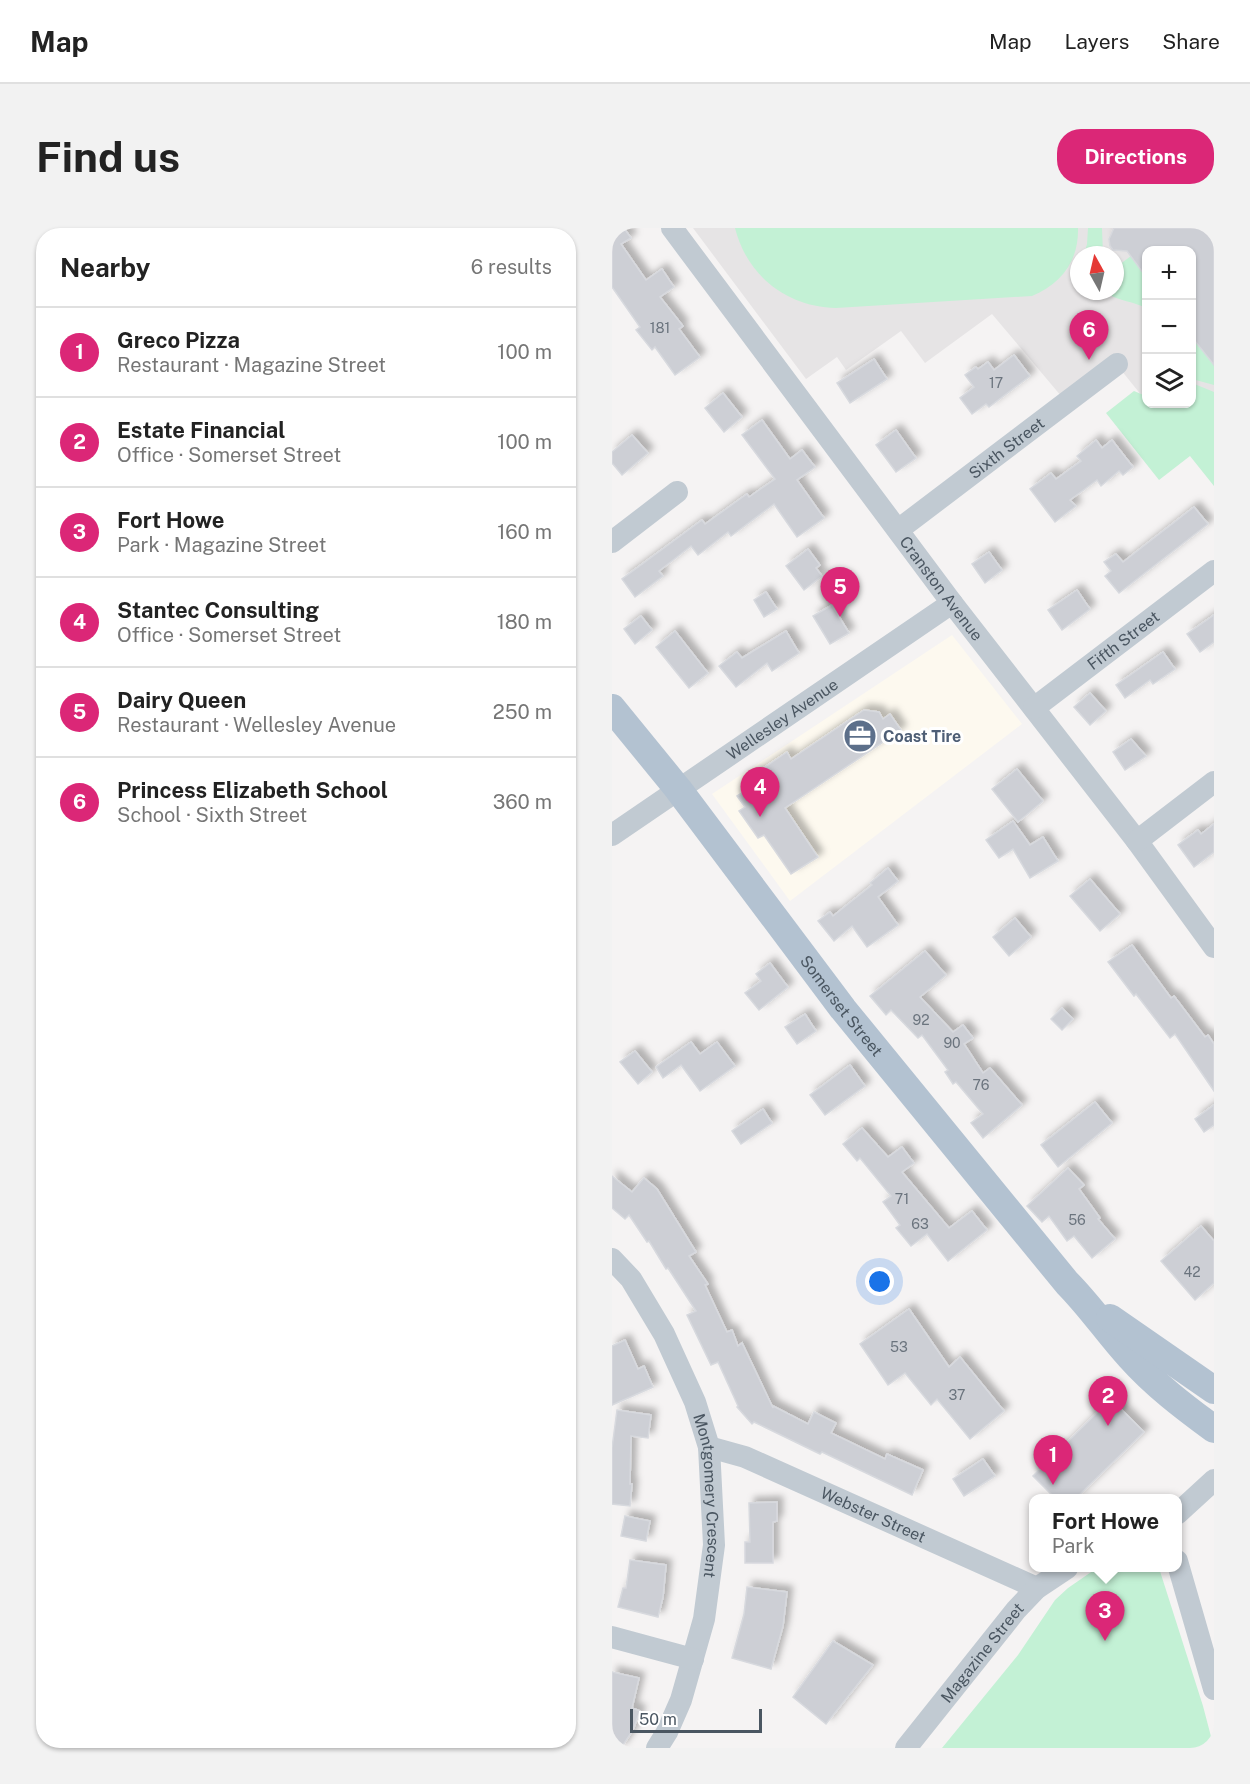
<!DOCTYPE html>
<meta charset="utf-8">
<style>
body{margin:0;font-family:"Public Sans",sans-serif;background:#f2f2f2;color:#222}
.controls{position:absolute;right:18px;top:18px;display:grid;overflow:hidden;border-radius:12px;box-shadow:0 2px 4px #0004}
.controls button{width:54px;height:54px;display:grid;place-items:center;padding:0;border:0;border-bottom:2px solid #e0e0e0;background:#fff;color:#222;font:30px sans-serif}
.compass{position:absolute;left:458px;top:18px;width:54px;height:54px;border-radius:50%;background:#fff;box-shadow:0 2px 4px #0004;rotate:352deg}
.scale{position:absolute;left:18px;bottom:15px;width:132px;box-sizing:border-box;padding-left:6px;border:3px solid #4a5661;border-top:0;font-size:16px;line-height:21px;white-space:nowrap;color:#4a5661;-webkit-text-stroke:4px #fff;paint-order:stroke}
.you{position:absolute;left:268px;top:1054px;width:21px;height:21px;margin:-15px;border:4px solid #fff;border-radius:50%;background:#1a73e8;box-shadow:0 0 0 9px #1a73e833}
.badge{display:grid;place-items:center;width:39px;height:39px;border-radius:50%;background:#db2777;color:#fff;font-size:20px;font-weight:700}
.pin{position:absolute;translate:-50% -50px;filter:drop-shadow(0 2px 3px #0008)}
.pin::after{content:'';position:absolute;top:32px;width:21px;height:18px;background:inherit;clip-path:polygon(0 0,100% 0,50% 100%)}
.popup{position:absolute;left:417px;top:1266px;width:153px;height:78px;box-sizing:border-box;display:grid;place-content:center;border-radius:12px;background:#fff;filter:drop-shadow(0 2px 4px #0005);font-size:20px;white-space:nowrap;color:#767676}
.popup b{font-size:22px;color:#222}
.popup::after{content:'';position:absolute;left:50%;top:100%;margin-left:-12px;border:12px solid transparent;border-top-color:#fff}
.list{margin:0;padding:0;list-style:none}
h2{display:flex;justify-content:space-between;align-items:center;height:78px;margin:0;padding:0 24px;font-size:26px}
h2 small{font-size:20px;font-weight:400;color:#767676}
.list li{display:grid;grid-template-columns:39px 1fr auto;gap:18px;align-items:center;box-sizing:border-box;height:90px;padding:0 24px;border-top:2px solid #e0e0e0}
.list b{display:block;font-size:22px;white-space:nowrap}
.list p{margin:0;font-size:20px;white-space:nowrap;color:#767676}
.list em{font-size:20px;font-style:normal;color:#767676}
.icon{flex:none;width:33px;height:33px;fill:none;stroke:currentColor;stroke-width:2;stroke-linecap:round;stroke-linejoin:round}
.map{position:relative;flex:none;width:602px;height:1520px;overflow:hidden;border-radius:24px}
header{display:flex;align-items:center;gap:36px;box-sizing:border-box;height:84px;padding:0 30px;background:#fff;border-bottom:2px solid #e0e0e0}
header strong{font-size:28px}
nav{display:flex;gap:33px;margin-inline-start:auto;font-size:21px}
.intro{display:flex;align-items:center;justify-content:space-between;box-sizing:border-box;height:144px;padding:0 36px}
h1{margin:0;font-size:42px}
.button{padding:15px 27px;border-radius:24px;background:#db2777;color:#fff;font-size:21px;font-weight:700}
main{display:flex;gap:36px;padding:0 36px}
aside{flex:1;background:#fff;border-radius:24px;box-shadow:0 2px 4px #0004}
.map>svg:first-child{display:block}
.commercial{fill:#fdf9ef}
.education{fill:#e6e4e5;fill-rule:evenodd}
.green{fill:#c3f1d5}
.building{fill:#cdcfd5;stroke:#d7d9de;stroke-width:1.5;filter:url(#shadow)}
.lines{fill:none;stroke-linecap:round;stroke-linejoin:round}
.minor{stroke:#c1cad2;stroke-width:22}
.major{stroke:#b3c2d1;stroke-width:28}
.labels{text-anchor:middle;stroke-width:6;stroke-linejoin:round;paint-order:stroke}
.number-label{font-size:14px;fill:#6b747e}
.street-label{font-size:16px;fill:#4a5661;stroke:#fff}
.service-label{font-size:16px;font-weight:bold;fill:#4e5e75;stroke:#fff;text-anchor:start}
</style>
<header>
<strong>Map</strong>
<nav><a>Map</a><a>Layers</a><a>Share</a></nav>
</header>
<div class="intro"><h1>Find us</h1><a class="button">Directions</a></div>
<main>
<aside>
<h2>Nearby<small>6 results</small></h2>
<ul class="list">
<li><span class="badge">1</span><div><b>Greco Pizza</b><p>Restaurant · Magazine Street</p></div><em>100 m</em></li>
<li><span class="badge">2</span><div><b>Estate Financial</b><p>Office · Somerset Street</p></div><em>100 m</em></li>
<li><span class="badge">3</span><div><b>Fort Howe</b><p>Park · Magazine Street</p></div><em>160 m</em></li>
<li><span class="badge">4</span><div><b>Stantec Consulting</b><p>Office · Somerset Street</p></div><em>180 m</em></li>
<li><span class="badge">5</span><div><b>Dairy Queen</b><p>Restaurant · Wellesley Avenue</p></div><em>250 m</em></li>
<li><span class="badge">6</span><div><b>Princess Elizabeth School</b><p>School · Sixth Street</p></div><em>360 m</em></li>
</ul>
</aside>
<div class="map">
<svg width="602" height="1520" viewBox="0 0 602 1520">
<defs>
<filter id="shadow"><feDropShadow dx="5.5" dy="-5.5" stdDeviation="3" flood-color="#0004"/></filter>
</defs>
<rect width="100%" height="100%" fill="#f5f3f3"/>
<polygon class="commercial" points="340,407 410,496 178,673 100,566"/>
<path class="education" d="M 81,0 L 602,0 L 602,258 L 580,176 L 580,22 L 534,22 L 534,173 L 505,137 L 455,175 L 380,86 L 313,135 L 289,103 L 234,142 L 225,129 L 194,151 ZM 467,27 L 503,27 L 503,63 L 467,63 Z"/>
<g class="green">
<path d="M 123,0 L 466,0 C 467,33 449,56 420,68 L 224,80 C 175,79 135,48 123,0 Z"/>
<polygon points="476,0 490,0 491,27 472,27 475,16"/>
<path d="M 519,28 L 534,49 L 534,80 C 523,74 505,72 498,67 L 497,63 L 503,63 L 503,40 Z"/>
<polygon points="580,108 602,137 602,157 580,151"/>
<polygon points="580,155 602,164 602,258 578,228 547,252 494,185 522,163 534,168 534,176 580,176"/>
<polygon points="485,1340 547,1340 591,1478 602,1520 330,1520 406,1427 443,1372 456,1360"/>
</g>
<g class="building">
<polygon points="0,0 12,0 19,10 9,16 34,52 50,41 62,59 48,69 71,98 67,101 88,129 63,147 43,119 40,122 24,102 28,99 0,59"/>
<polygon points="502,0 602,0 602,137 579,108 579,22 534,22 534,49 515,23 501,22 498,18 497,11"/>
<polygon points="402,127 418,148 377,179 374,176 360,186 348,170 362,159 353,147 364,139 366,141 376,134 382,142"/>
<polygon points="262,131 275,151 238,175 225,155"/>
<polygon points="111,165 130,189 112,204 93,180"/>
<polygon points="150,192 178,231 190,222 203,239 185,252 212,290 185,309 162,276 119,308 116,304 86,327 79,318 47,343 51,348 23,369 10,351 90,292 93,296 135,266 137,269 163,251 130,207"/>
<polygon points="284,202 304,230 284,244 264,217"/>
<polygon points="20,207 36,225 10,247 0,235 0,224"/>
<polygon points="484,212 490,220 500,212 521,239 511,247 507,243 489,258 485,252 458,272 464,278 443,294 418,261 439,245 444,251 469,233 465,228"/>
<polygon points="582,279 596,296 507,365 493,348 499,343 492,334 504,326 511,334"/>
<polygon points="196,321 208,337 204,340 210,348 192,362 174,338"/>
<polygon points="377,324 390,342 373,355 360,336"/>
<polygon points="465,362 478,381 450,402 436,382"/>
<polygon points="154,364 165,381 152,389 142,372"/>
<polygon points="220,377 237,405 218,416 201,388"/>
<polygon points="602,387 602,414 588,424 575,406"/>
<polygon points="29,388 40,402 23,416 12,401"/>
<polygon points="63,403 96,445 77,460 44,419"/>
<polygon points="174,403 187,425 160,443 155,435 124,459 107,438 125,424 130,430"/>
<polygon points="551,424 563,441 541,456 538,452 513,470 504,457"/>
<polygon points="478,465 494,483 478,497 462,479"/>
<polygon points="252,482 267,484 271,491 278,486 289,502 173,580 206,629 179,646 152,607 146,610 127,583 133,579 125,568 136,561 131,554 175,524 179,531"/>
<polygon points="519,511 534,528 513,542 501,524"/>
<polygon points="405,541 431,573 406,594 380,561"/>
<polygon points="401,593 418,617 431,609 446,633 418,650 401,621 387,630 374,612"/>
<polygon points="602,596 602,624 582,639 566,617 586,602 589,606"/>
<polygon points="276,640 286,653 266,669 286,697 255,719 240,698 222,713 206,693 218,684 221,688 260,657 258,655"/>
<polygon points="478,651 508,686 488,703 458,668"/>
<polygon points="403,690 419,709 397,728 381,709"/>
<polygon points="520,717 559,770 562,768 593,809 596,807 602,816 602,863 563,806 558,810 524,766 522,768 496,734"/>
<polygon points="313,723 334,747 308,769 341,804 351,797 361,810 352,816 371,845 378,840 410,877 371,910 359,895 371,886 344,854 341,856 333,844 336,842 310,807 306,810 279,782 274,787 258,768"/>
<polygon points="158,735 176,759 147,782 133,765 149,753 144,746"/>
<polygon points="450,780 461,791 450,802 439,791"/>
<polygon points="193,786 204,803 185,816 173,799"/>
<polygon points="79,814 88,826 105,814 123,838 88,863 69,837 51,850 44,839"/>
<polygon points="23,823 40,844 26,856 8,834"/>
<polygon points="238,837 253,858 213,887 198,867"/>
<polygon points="483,874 500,895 446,939 429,917"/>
<polygon points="602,877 602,897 592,904 583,891"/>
<polygon points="151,881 160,895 129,916 120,903"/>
<polygon points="250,900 276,929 290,919 302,935 290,944 337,1000 360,983 375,1002 336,1033 315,1006 299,1018 284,1000 288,997 271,974 279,968 248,930 245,933 231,916"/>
<polygon points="456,940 472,957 467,961 488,990 486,991 503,1011 480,1030 462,1008 455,1013 437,988 430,994 415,978"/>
<polygon points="0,948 20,964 32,950 45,961 84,1024 77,1028 96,1056 93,1057 115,1104 120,1102 126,1118 130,1115 161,1180 161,1178 196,1196 202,1184 224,1195 219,1205 273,1231 275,1226 311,1242 300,1267 210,1224 208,1226 142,1194 140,1196 125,1179 126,1178 106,1134 99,1137 75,1087 84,1083 56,1040 54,1041 37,1013 35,1014 17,987 13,991 0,980"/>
<polygon points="589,998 602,1013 602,1055 583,1072 549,1033"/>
<polygon points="297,1081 337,1139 348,1129 392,1183 358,1211 325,1171 319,1177 293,1145 276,1157 248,1116"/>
<polygon points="13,1112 26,1141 32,1138 41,1159 0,1177 0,1118"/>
<polygon points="499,1171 532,1204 464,1270 443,1270 421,1248"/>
<polygon points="5,1182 39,1187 36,1210 19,1208 18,1256 20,1256 18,1278 0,1276 0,1220"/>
<polygon points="371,1231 383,1248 352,1268 341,1251"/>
<polygon points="165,1274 165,1293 161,1294 161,1335 133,1335 133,1314 138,1314 137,1275"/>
<polygon points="13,1288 38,1293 34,1313 9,1308"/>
<polygon points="18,1332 54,1337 51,1369 46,1389 6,1379 11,1360 14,1360"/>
<polygon points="135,1359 175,1364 171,1398 159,1441 120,1430 132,1386"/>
<polygon points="221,1413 261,1437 214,1496 181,1469"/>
<polygon points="0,1444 27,1450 20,1480 28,1483 21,1502 9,1520 0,1520"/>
</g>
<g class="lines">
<g class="minor">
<path id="s1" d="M 60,0 L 340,375 L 525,613 L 602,719"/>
<path id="s2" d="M 286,302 L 505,136"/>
<polyline points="0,314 65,264"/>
<path id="s3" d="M 422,480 L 602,343"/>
<path id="s4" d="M 0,607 L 340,375"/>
<polyline points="525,613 602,554"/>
<path id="s5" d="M 0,1031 L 19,1051 L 52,1106 L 83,1174 L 97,1219 L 102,1317 L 92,1391 L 69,1472 L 55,1504 L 45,1520"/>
<path id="s6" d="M 97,1219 L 133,1229 L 425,1360"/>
<polyline points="565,1286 602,1252"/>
<polyline points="565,1333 602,1461"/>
<polyline points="0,1409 81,1431"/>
<path id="s7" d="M 294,1520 L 404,1382 L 425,1360 L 455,1340"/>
</g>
<g class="major">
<path id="s8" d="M 0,480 L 66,561 L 231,781 L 455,1055 C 478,1078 496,1105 518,1129 C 543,1157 572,1179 602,1201"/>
<polyline points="498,1090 602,1162"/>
</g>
</g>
<defs>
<g id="office-disc" transform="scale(1.725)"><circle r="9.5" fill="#5c6f8a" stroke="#fff"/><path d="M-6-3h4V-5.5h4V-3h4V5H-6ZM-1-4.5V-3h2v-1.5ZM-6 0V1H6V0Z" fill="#fff"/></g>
</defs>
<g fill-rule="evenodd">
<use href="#office-disc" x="248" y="508"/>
</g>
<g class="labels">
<g class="number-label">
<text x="48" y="105">181</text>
<text x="384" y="160">17</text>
<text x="309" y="797">92</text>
<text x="340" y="820">90</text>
<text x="369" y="862">76</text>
<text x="290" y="976">71</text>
<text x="465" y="997">56</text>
<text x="308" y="1001">63</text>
<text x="580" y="1049">42</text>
<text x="287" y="1124">53</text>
<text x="345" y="1172">37</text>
</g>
<g class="street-label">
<text dy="6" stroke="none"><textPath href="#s2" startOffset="136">Sixth Street</textPath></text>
<text dy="6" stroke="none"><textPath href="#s1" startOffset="450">Cranston Avenue</textPath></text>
<text dy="6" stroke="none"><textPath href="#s3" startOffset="112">Fifth Street</textPath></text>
<text dy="6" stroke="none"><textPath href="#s4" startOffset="206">Wellesley Avenue</textPath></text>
<text dy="6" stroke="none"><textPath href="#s8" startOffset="376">Somerset Street</textPath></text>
<text dy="6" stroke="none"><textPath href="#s5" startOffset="262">Montgomery Crescent</textPath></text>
<text dy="6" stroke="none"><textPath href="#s6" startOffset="178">Webster Street</textPath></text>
<text dy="6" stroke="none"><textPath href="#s7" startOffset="122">Magazine Street</textPath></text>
</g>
<g class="service-label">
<text x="271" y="514">Coast Tire</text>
</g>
</g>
</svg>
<div class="controls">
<button>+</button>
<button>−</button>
<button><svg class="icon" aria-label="layers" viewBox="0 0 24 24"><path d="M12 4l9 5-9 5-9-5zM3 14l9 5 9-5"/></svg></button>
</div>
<svg class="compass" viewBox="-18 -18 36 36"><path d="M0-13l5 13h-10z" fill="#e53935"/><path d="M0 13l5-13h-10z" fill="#767676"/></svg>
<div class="scale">50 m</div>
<div class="you"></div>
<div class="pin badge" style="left:441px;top:1257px">1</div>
<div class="pin badge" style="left:496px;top:1198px">2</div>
<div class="pin badge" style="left:493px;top:1413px">3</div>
<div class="popup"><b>Fort Howe</b>Park</div>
<div class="pin badge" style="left:148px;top:589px">4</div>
<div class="pin badge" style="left:228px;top:389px">5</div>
<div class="pin badge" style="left:477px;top:132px">6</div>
</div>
</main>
